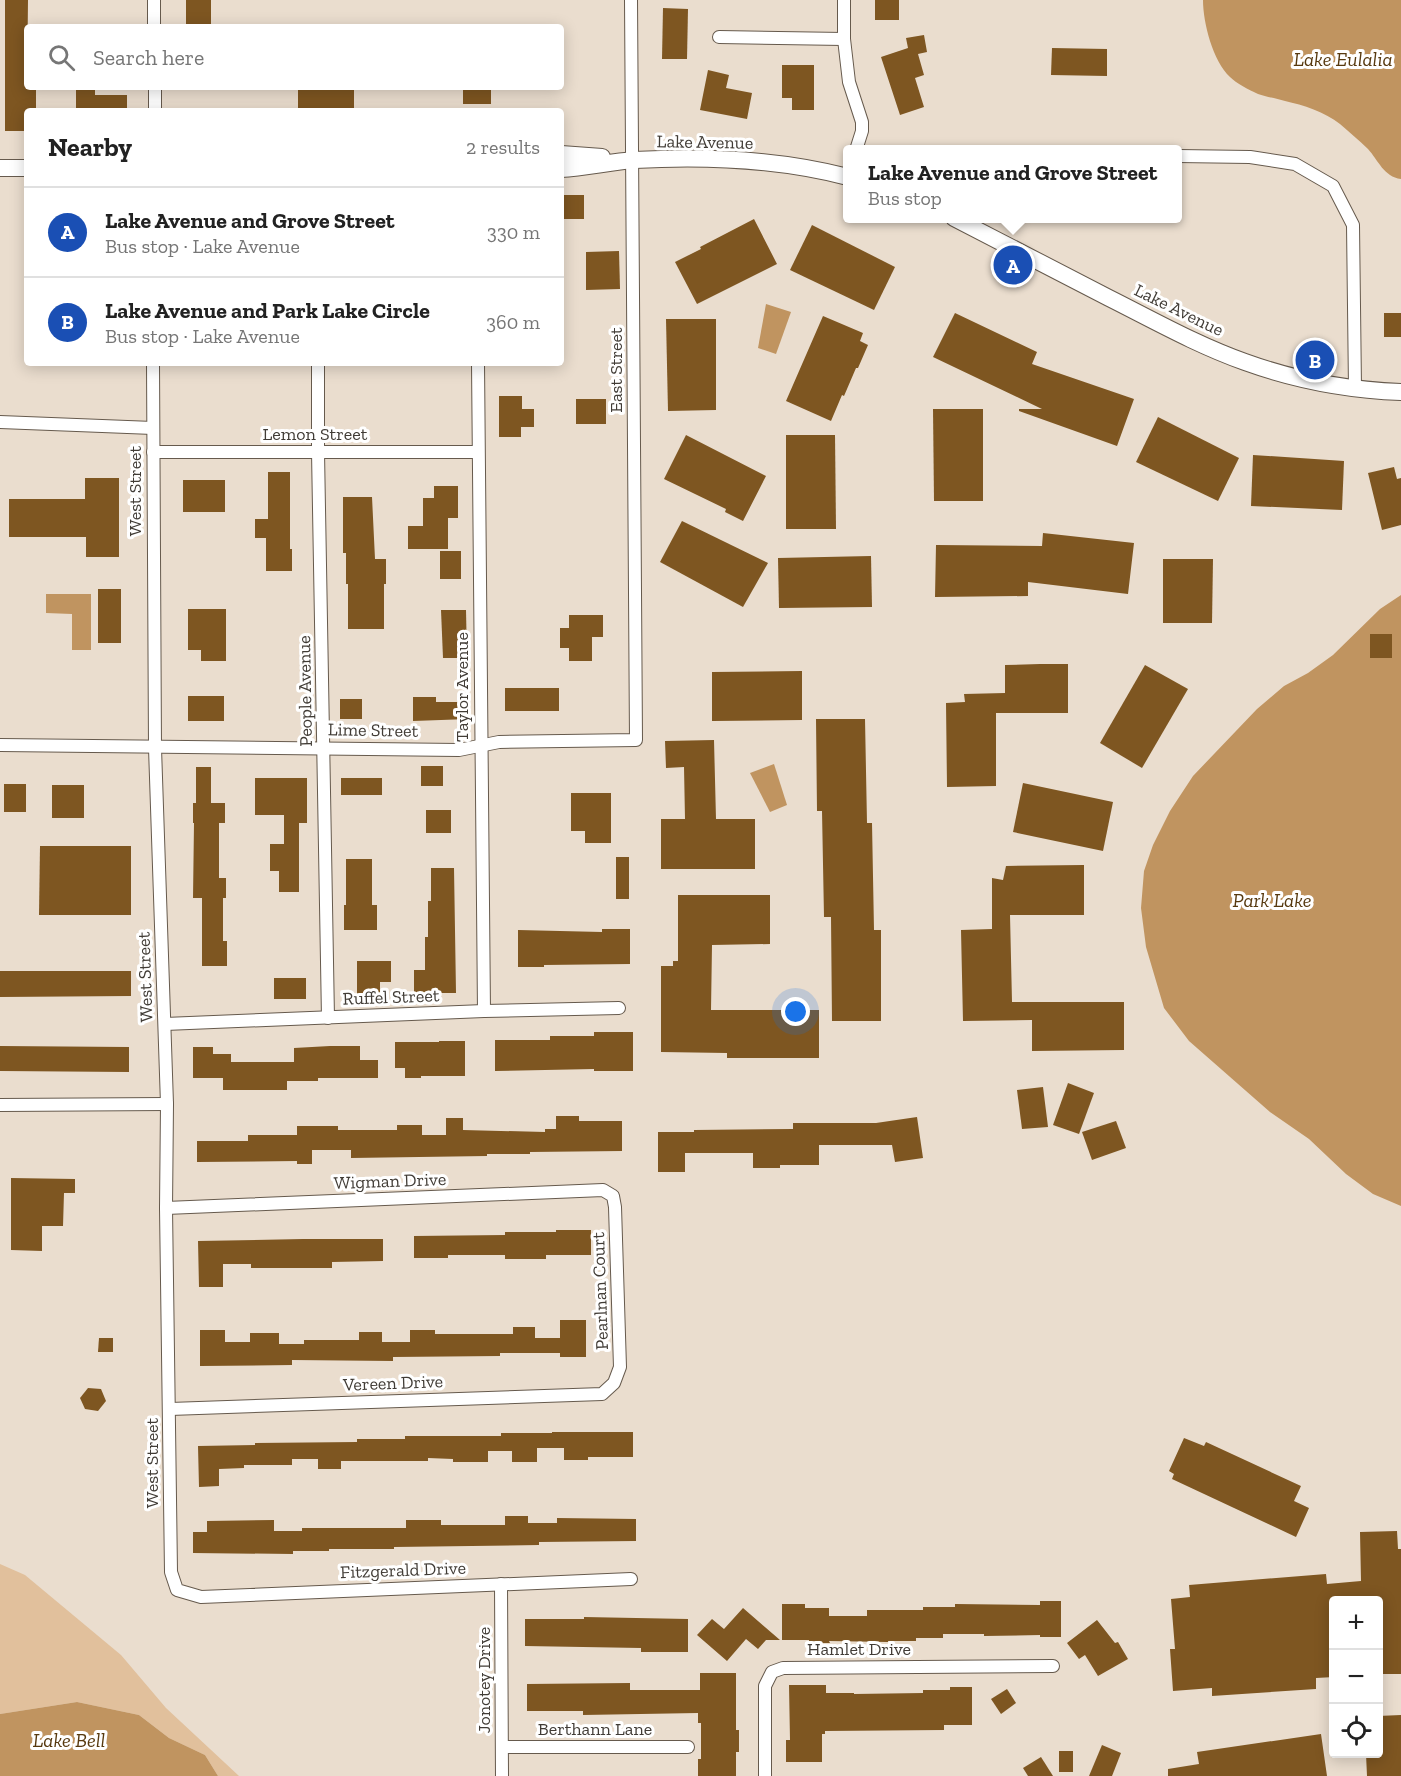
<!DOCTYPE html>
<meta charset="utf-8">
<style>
body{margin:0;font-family:"Zilla Slab",serif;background:#f2f2f2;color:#222}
.controls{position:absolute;right:18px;bottom:18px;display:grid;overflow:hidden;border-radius:6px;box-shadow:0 3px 15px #0003}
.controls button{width:54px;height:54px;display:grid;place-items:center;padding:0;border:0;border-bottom:2px solid #e0e0e0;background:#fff;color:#222;font:30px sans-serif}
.you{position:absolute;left:796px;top:1012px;width:21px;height:21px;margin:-15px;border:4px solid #fff;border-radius:50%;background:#1a73e8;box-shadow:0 0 0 9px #1a73e833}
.badge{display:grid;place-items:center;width:39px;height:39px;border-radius:50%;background:#db2777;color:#fff;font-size:20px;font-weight:700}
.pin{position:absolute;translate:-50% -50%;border:3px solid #fff;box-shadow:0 2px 6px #0006}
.popup{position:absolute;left:843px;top:145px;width:339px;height:78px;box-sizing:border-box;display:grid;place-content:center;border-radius:6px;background:#fff;filter:drop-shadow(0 2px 4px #0005);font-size:20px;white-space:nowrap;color:#767676}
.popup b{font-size:22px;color:#222}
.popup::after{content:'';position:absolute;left:50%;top:100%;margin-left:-12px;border:12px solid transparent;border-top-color:#fff}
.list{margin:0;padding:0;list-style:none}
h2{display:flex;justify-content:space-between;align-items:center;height:78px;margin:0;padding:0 24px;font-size:26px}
h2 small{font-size:20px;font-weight:400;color:#767676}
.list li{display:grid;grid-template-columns:39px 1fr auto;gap:18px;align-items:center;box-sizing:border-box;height:90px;padding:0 24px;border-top:2px solid #e0e0e0}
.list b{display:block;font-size:22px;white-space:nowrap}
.list p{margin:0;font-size:20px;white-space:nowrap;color:#767676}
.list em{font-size:20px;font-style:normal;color:#767676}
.icon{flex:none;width:33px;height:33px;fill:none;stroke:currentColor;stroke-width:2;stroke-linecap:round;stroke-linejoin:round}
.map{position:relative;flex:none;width:1401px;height:1776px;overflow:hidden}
.search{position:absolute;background:#fff;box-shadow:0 3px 15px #0003;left:24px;top:24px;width:540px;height:66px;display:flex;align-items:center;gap:15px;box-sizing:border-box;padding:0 21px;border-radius:6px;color:#767676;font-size:22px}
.panel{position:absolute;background:#fff;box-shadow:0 3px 15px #0003;left:24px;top:108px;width:540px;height:258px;border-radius:6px}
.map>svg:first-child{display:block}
.green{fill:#e1c09c}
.water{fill:#c09460}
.building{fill:#7e5621}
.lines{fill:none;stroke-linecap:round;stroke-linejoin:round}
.street-casing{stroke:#665a4d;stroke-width:14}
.secondary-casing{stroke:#665a4d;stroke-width:18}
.street{stroke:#fff;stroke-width:12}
.secondary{stroke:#fff;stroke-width:16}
.labels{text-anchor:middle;stroke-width:6;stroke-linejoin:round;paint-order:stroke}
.street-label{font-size:18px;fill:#413c36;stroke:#fff}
.water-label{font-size:20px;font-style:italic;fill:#57390f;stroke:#fff}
</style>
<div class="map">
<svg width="1401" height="1776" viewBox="0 0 1401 1776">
<rect width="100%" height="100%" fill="#eaddce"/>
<polygon class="green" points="0,1564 25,1575 121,1655 166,1708 239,1776 218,1776 205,1755 169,1738 139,1715 77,1702 0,1714"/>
<g class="water">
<path d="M 1203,0 L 1401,0 L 1401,179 C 1384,177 1378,160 1368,149 C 1359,140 1349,132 1340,124 C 1325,112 1303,105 1285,101 C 1276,98 1266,97 1258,94 C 1249,90 1236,83 1230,77 C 1213,61 1203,23 1203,0 Z"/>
<polygon points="766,304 791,312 776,354 758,348"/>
<polygon points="46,594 91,594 91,650 72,650 72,614 46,613"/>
<polygon points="1401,595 1401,1206 1373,1194 1346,1174 1309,1139 1270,1112 1189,1041 1164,1008 1146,947 1141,908 1144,871 1153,845 1170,811 1193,776 1257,709 1284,686 1308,673 1333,655 1380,609"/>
<polygon points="774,764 787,805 770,812 750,773"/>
<polygon points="77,1702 139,1715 169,1738 205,1755 218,1776 0,1776 0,1714"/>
</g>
<g class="building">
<polygon points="5,0 28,0 27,87 36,87 36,111 27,111 27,131 5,131"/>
<rect x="186" y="0" width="25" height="24"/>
<rect x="875" y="0" width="24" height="20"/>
<polygon points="663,8 688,9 687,59 662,59"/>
<polygon points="924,35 927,52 918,54 924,75 915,78 924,107 900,115 881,57 908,48 906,38"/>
<polygon points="1052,48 1107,49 1107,76 1051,75"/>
<polygon points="782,65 814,65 814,110 792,110 792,98 782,98"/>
<polygon points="708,70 729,75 726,88 752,93 747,119 700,110"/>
<polygon points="76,87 95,87 95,95 127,95 127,111 76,111"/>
<polygon points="332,87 354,87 354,111 298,111 298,88"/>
<rect x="463" y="87" width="28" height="17"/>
<rect x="561" y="195" width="23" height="24"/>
<polygon points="754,219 777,264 697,304 675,262 701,249 700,247"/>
<polygon points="812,225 895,267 874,310 790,270"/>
<polygon points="619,251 620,289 586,290 586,252"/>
<polygon points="955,313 1037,352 1032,364 1134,399 1117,446 1019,411 1019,409 1042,409 933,357"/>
<rect x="1384" y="313" width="17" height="24"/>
<polygon points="823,316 863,333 860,341 868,345 858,368 856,368 844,396 842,395 831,421 786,401"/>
<polygon points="666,319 716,319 716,410 668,411"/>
<polygon points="499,396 522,396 522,409 534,409 534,427 521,427 521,437 499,437"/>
<rect x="576" y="399" width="30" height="25"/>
<polygon points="933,409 983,409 983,501 934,501"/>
<polygon points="1158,417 1239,458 1218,501 1136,462"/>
<polygon points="686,435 766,476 743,521 725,512 726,509 664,479"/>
<polygon points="786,435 835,435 836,529 786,529"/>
<polygon points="1253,455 1344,461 1342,510 1251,506"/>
<polygon points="1394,467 1397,479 1401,478 1401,525 1382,530 1368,473"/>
<polygon points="268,472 290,472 290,549 292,549 292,571 266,571 266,538 255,538 255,519 268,519"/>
<polygon points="85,478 119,478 119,557 86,557 86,537 9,537 9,499 85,499"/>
<rect x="183" y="480" width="42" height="32"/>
<polygon points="434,486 458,486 458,518 448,518 448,549 408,549 408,526 423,526 423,498 434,498"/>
<polygon points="343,497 372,497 375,559 386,559 386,584 384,584 384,629 348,629 348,584 346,584 346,553 343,553"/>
<polygon points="682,521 768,563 743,607 660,562"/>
<polygon points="1043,533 1134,543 1128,594 1028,582 1028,596 935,597 936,545 1042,546"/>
<rect x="440" y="551" width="21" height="28"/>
<polygon points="871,556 872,607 779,608 778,558"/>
<polygon points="1163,559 1213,559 1212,623 1163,623"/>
<rect x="98" y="589" width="23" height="54"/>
<polygon points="188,609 226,609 226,661 201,661 201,650 188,650"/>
<polygon points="441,610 466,610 467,658 443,658"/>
<polygon points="569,615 603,615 603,637 592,637 592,661 569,661 569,648 560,648 560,628 569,628"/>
<rect x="1370" y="634" width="22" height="24"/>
<polygon points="1040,664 1068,664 1068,713 996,713 996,786 947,787 946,703 965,702 964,694 1005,693 1005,665"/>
<polygon points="1145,665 1188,689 1142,768 1100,743"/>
<polygon points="802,671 802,720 712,721 712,672"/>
<rect x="505" y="688" width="54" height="23"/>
<rect x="188" y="696" width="36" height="25"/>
<polygon points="413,697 436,697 436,702 469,702 469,719 413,721"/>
<rect x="340" y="699" width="22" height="20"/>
<polygon points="816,719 865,719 867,823 872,823 874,930 881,930 881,1021 832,1021 831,917 824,917 822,811 817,811"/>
<polygon points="714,740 716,819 755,819 755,869 661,869 661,819 685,819 684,767 666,768 665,741"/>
<rect x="421" y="766" width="22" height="20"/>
<polygon points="196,767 211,767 211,803 225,803 225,823 219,823 219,878 226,878 226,898 223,898 223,941 227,941 227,966 202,966 202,898 193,898 194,823 193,823 193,803 196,803"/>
<polygon points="255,778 307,778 307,823 299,823 299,892 279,892 279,871 270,871 270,844 284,844 284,815 255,815"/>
<rect x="341" y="778" width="41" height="17"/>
<polygon points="1023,783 1113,802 1103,851 1013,832"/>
<rect x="4" y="784" width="22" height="28"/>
<rect x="52" y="785" width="32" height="33"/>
<polygon points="571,793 611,793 611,843 585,843 585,831 571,831"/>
<rect x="426" y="810" width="25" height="23"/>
<polygon points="40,846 131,846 131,915 39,915"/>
<rect x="616" y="857" width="13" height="42"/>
<polygon points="346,859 372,859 372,905 377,905 377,930 344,930 344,905 346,905"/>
<polygon points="1084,865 1084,915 1010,915 1012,1002 1124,1002 1124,1050 1032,1051 1032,1020 963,1021 961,930 992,929 992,878 1003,880 1006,866"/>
<polygon points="431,868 454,868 456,993 414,993 414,970 425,970 425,937 428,937 428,901 431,901"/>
<polygon points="678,895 770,895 770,944 712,945 711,1010 819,1010 819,1058 727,1058 727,1053 661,1052 661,966 673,966 673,961 678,961"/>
<polygon points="602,929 630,929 630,964 544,965 544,967 518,967 518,930 602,932"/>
<polygon points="357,961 391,961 391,982 380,982 380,996 357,996"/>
<polygon points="0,971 131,971 131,996 0,997"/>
<rect x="274" y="978" width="32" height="21"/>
<polygon points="594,1032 633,1032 633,1071 594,1071 594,1069 495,1071 495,1040 550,1040 550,1036 594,1036"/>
<polygon points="439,1041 465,1041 465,1076 421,1076 421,1078 405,1078 405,1068 395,1068 395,1042 439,1042"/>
<polygon points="0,1046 129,1047 129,1072 0,1071"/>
<polygon points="330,1046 360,1046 360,1060 378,1060 378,1078 318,1078 318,1081 287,1081 287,1090 223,1090 223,1078 193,1078 193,1047 213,1047 213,1054 231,1054 231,1062 294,1062 294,1048"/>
<polygon points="1068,1083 1094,1093 1079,1134 1053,1125"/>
<polygon points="1043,1087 1048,1127 1022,1129 1017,1090"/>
<polygon points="556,1116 579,1116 579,1121 622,1121 622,1151 530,1152 530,1154 487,1154 487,1156 351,1158 351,1150 312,1150 312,1164 297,1164 297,1161 197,1162 197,1141 248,1141 248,1135 297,1135 297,1126 338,1126 338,1130 397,1130 397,1125 422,1125 422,1135 446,1135 446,1118 463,1118 463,1130 545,1132 545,1129 556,1129"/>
<polygon points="917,1117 923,1158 895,1162 892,1145 819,1145 819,1165 780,1165 780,1168 753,1168 753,1153 685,1153 685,1172 658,1172 658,1132 694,1132 694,1130 793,1129 793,1123 876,1123"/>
<polygon points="1116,1121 1126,1148 1092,1160 1082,1132"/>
<polygon points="11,1178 75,1179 75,1193 64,1193 63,1226 42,1226 42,1251 11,1250"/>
<polygon points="556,1230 591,1230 591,1255 546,1255 546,1259 505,1259 505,1255 448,1255 448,1258 414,1258 414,1236 505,1235 505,1232 556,1232"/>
<polygon points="303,1239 383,1239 383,1261 332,1262 332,1268 251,1268 251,1264 223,1264 223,1287 199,1287 198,1241"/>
<polygon points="560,1320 586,1320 586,1357 560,1357 560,1353 500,1353 500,1356 393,1357 393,1361 292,1360 292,1365 200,1366 200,1330 225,1330 225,1342 250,1342 250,1333 279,1333 279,1344 304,1344 304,1340 359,1340 359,1332 382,1332 382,1342 410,1342 410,1330 435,1330 435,1334 513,1334 513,1327 535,1327 535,1338 560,1338"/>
<polygon points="99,1338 113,1338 113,1352 98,1352"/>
<polygon points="88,1388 101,1389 106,1401 98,1411 85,1409 80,1398"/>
<polygon points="552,1432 633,1432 633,1457 588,1457 588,1460 564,1460 564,1448 537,1448 537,1462 512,1462 512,1451 488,1451 488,1462 453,1462 453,1459 428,1458 428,1461 341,1461 341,1469 318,1469 318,1459 292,1459 292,1465 244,1465 244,1468 219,1469 219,1486 199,1487 198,1446 255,1445 255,1443 357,1442 357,1439 405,1439 405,1436 501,1436 501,1433 552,1433"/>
<polygon points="1184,1438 1204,1446 1206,1442 1301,1486 1294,1501 1309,1508 1296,1537 1172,1479 1174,1474 1169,1471"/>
<polygon points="505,1516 528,1516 528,1523 557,1523 557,1518 636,1519 636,1541 539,1542 539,1545 394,1547 394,1549 329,1549 329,1551 293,1551 293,1554 193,1553 193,1532 207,1532 207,1521 274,1520 274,1531 302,1531 302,1528 406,1528 406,1520 441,1520 441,1525 505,1525"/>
<polygon points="1397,1531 1398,1549 1401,1549 1401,1674 1378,1674 1378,1600 1334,1600 1334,1677 1316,1678 1316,1689 1212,1696 1212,1688 1173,1691 1170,1649 1175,1649 1171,1599 1190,1597 1189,1585 1326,1574 1327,1584 1361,1581 1360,1532"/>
<polygon points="1040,1601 1061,1601 1061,1637 1040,1637 1040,1635 984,1636 984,1634 943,1634 943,1638 916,1638 916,1641 888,1641 888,1642 829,1641 830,1643 809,1643 809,1640 782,1640 782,1604 805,1604 805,1608 829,1608 829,1616 867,1616 867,1610 923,1610 923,1607 955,1607 955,1604 1040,1605"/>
<polygon points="743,1608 780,1640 766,1640 758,1649 746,1639 727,1661 697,1635 712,1619 724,1629"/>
<polygon points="584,1617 688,1619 688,1652 641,1652 641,1648 525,1646 525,1619 584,1619"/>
<polygon points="1097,1620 1115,1643 1118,1642 1128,1659 1098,1676 1085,1655 1079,1659 1067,1643"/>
<polygon points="700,1673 736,1673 736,1730 739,1730 739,1752 736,1752 736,1776 698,1776 698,1759 701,1759 701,1723 698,1723 698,1713 583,1715 583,1711 527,1711 527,1684 630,1683 630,1690 700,1690"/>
<polygon points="789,1685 826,1685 826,1693 854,1693 854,1694 923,1693 923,1690 950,1690 950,1687 972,1687 972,1725 944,1725 944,1730 825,1731 825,1734 822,1734 822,1762 786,1762 786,1740 790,1740"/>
<polygon points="1007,1689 1016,1703 1001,1714 991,1699"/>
<polygon points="1401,1715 1401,1776 1367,1776 1366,1754 1378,1754 1378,1716"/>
<polygon points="1321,1734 1327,1776 1168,1776 1168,1769 1199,1764 1197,1752"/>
<polygon points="1102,1745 1121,1753 1112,1776 1089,1776"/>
<rect x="1059" y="1751" width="14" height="21"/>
<polygon points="1041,1757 1053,1776 1028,1776 1023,1768"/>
</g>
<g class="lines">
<g class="street-casing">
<g id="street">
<polyline points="154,0 154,27"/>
<polyline points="844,0 844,39 849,82 862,122 862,131 856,150"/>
<polyline points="719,37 844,39"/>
<polyline points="155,87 155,111"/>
<polyline points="1178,156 1250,157 1295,164 1333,186 1353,225 1355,388"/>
<polyline points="153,363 155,748 167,1104 166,1208 171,1572 177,1590 201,1597 631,1579"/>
<polyline points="318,363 318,452 328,1018"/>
<polyline points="478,363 484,1011"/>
<polyline points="0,422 153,428"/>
<polyline points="153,452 478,452"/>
<polyline points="0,745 459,750 499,742 636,740 631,0"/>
<polyline points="165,1024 484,1011 619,1008"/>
<polyline points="0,1105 167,1104"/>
<polyline points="166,1208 603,1190 613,1196 615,1207 620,1367 614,1383 602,1394 170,1409"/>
<polyline points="501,1584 502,1776"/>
<polyline points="502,1747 688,1747"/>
<polyline points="765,1776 765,1686 772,1672 783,1668 1053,1666"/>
</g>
</g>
<g class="secondary-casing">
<g id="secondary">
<polyline points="561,154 602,157"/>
<polyline points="0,168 27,168"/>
<path d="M 561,169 C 585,168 609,162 634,160 C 705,156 779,159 848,177"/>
<path d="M 954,218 C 1006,245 1057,271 1109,298 C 1153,320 1197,345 1245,362 C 1295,380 1348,390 1401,392"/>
</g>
</g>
<use href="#street" class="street"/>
<use href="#secondary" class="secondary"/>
</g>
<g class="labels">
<g class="street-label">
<text transform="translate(705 142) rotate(1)" y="6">Lake Avenue</text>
<text transform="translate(1179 310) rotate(26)" y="6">Lake Avenue</text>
<text transform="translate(616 370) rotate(-90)" y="6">East Street</text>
<text x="315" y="440">Lemon Street</text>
<text transform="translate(135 491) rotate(-90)" y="6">West Street</text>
<text transform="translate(462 687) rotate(-90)" y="6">Taylor Avenue</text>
<text transform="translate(305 691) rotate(-91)" y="6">People Avenue</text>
<text transform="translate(373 730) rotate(1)" y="6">Lime Street</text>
<text transform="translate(145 977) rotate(-92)" y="6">West Street</text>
<text transform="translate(391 997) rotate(-2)" y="6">Ruffel Street</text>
<text transform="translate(390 1181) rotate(-2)" y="6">Wigman Drive</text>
<text transform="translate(600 1291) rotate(-92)" y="6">Pearlnan Court</text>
<text transform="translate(393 1383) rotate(-2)" y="6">Vereen Drive</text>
<text transform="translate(152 1463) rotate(-90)" y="6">West Street</text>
<text transform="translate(403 1570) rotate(-2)" y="6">Fitzgerald Drive</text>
<text x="859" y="1655">Hamlet Drive</text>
<text transform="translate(484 1680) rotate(-90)" y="6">Jonotey Drive</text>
<text x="595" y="1735">Berthann Lane</text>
</g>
<g class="water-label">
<text x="1343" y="66">Lake Eulalia</text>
<text x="1272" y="907">Park Lake</text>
<text x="69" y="1747">Lake Bell</text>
</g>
</g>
</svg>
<div class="controls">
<button>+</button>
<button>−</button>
<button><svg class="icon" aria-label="locate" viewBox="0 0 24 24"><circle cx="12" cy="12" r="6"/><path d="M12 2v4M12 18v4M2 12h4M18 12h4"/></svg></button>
</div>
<div class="you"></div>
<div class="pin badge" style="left:1013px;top:265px;background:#1a4fb4">A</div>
<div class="popup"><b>Lake Avenue and Grove Street</b>Bus stop</div>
<div class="pin badge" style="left:1315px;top:360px;background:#1a4fb4">B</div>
<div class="search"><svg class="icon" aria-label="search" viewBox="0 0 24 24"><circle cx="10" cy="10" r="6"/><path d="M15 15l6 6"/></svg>Search here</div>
<section class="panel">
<h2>Nearby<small>2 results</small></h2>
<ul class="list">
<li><span class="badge" style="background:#1a4fb4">A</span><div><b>Lake Avenue and Grove Street</b><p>Bus stop · Lake Avenue</p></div><em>330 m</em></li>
<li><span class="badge" style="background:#1a4fb4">B</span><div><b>Lake Avenue and Park Lake Circle</b><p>Bus stop · Lake Avenue</p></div><em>360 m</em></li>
</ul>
</section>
</div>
